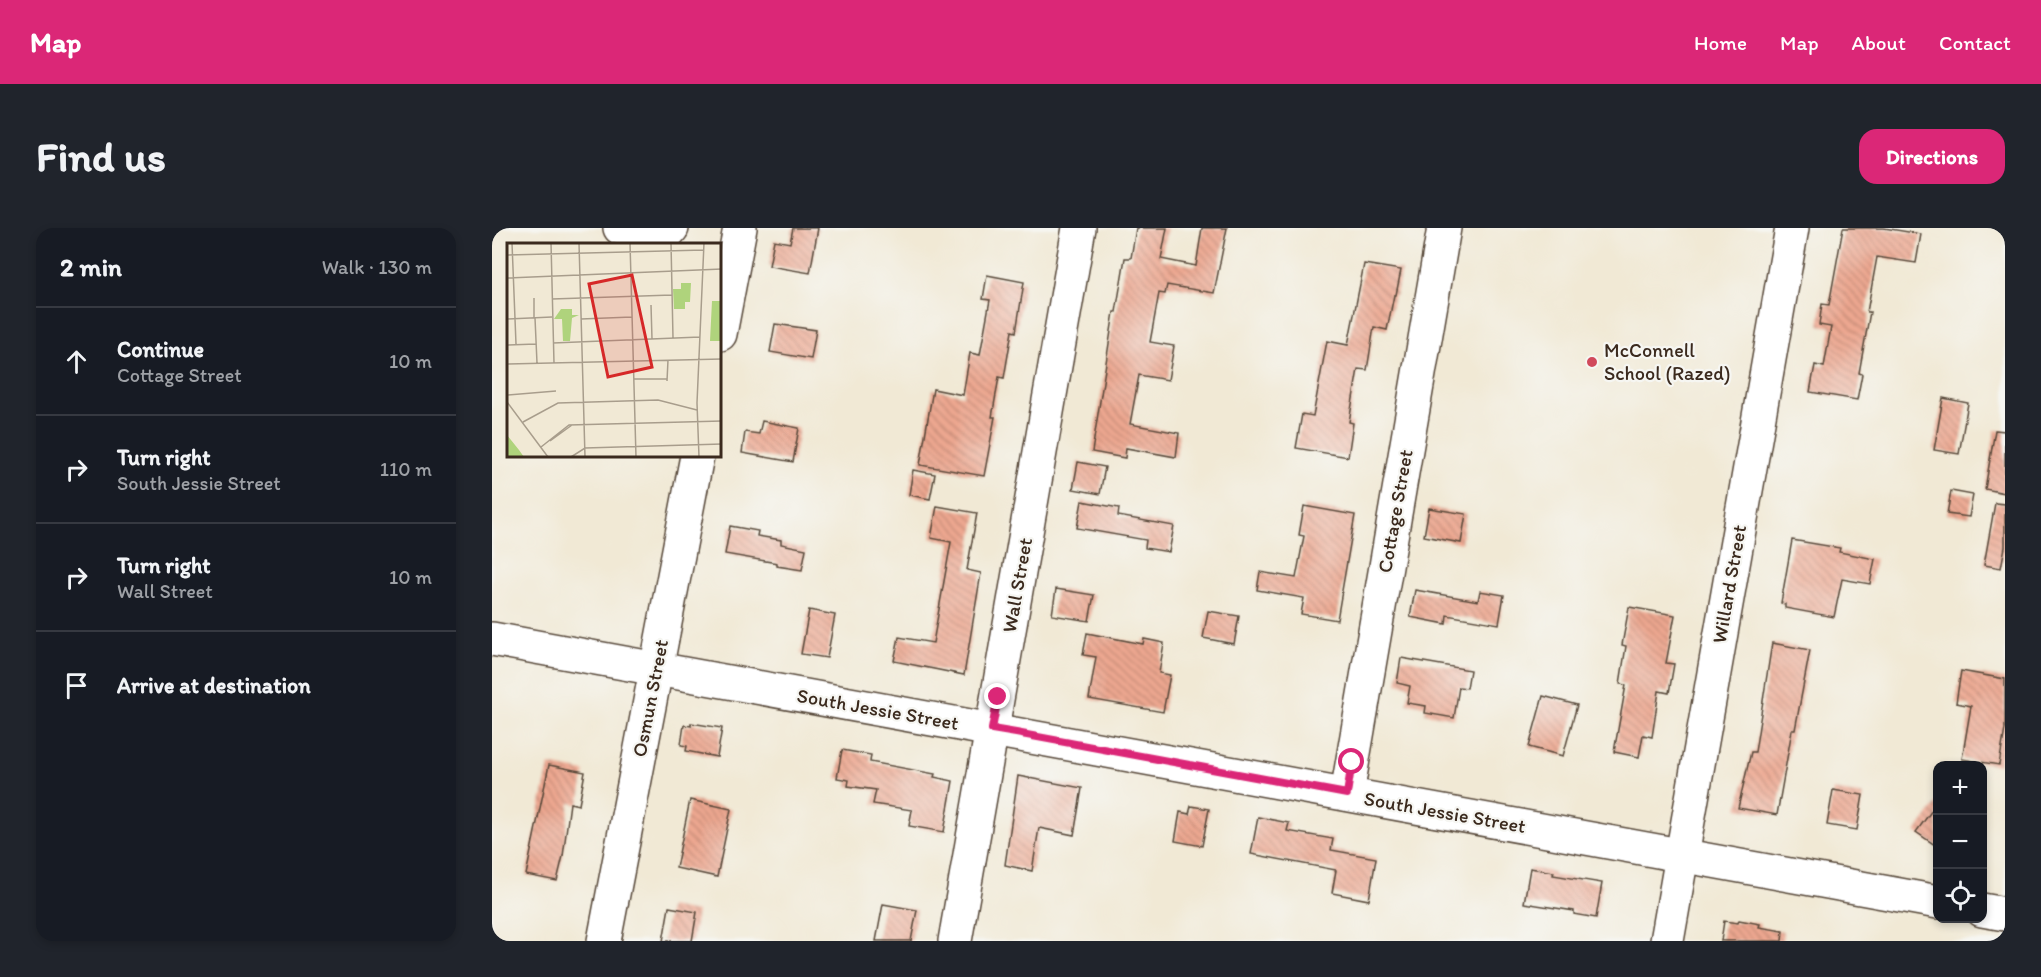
<!DOCTYPE html>
<meta charset="utf-8">
<style>
body{margin:0;font-family:Itim,sans-serif;background:#20242c;color:#f1f3f6}
.controls{position:absolute;right:18px;bottom:18px;display:grid;overflow:hidden;border-radius:12px;box-shadow:0 3px 9px #0003}
.controls button{width:54px;height:54px;display:grid;place-items:center;padding:0;border:0;border-bottom:2px solid #363941;background:#171b24;color:#f1f3f6;font:30px sans-serif}
.stop{position:absolute;width:18px;height:18px;margin:-14px;border:4px solid #db2777;border-radius:50%;background:#fff}
.stop.end{background:#db2777;border-color:#fff;box-shadow:0 2px 6px #0008}
.list{margin:0;padding:0;list-style:none}
h2{display:flex;justify-content:space-between;align-items:center;height:78px;margin:0;padding:0 24px;font-size:26px}
h2 small{font-size:20px;font-weight:400;color:#9ea1a6}
.list li{display:grid;grid-template-columns:39px 1fr auto;gap:18px;align-items:center;box-sizing:border-box;height:108px;padding:0 24px;border-top:2px solid #363941}
.list b{display:block;font-size:22px;white-space:nowrap}
.list p{margin:0;font-size:20px;white-space:nowrap;color:#9ea1a6}
.list em{font-size:20px;font-style:normal;color:#9ea1a6}
.icon{flex:none;width:33px;height:33px;fill:none;stroke:currentColor;stroke-width:2;stroke-linecap:round;stroke-linejoin:round}
.map{position:relative;flex:none;width:1513px;height:713px;overflow:hidden;border-radius:18px}
header{display:flex;align-items:center;gap:36px;box-sizing:border-box;height:84px;padding:0 30px;background:#db2777;color:#fff}
header strong{font-size:28px}
nav{display:flex;gap:33px;margin-inline-start:auto;font-size:21px}
.intro{display:flex;align-items:center;justify-content:space-between;box-sizing:border-box;height:144px;padding:0 36px}
h1{margin:0;font-size:42px}
.button{padding:15px 27px;border-radius:18px;background:#db2777;color:#fff;font-size:21px;font-weight:700}
main{display:flex;gap:36px;padding:0 36px}
aside{flex:1;background:#171b24;border-radius:18px;box-shadow:0 3px 9px #0003}
.map>svg:first-child{display:block}
.building{fill:url(#building-back-hatch)}
.lines{fill:none;stroke-linecap:round;stroke-linejoin:round}
.minor-casing{stroke:#564739;stroke-width:36}
.minor{stroke:#fff;stroke-width:33}
.route{stroke:#db2777;stroke-width:8}
.poi-dot{fill:#d1495b;stroke:#f6f6f2;stroke-width:2}
.labels{text-anchor:middle;stroke-width:4.5;stroke-linejoin:round;paint-order:stroke}
.poi-label{font-size:20px;fill:#3b2a1e;stroke:#f6f6f2;text-anchor:start}
.street-label{font-size:20px;fill:#3b2a1e;stroke:#f6f6f2}
.inset-road{fill:none;stroke:#a89d8c;stroke-width:1.5}
.view{fill:#d62828;fill-opacity:0.15;stroke:#d62828;stroke-width:3}
.inset-edge{fill:none;stroke:#3b2a1e;stroke-width:3}
</style>
<header>
<strong>Map</strong>
<nav><a>Home</a><a>Map</a><a>About</a><a>Contact</a></nav>
</header>
<div class="intro"><h1>Find us</h1><a class="button">Directions</a></div>
<main>
<aside>
<h2>2 min<small>Walk · 130 m</small></h2>
<ul class="list">
<li><svg class="icon" aria-label="ahead" viewBox="0 0 24 24"><path d="M12 20V5M6 11l6-6 6 6"/></svg><div><b>Continue</b><p>Cottage Street</p></div><em>10 m</em></li>
<li><svg class="icon" aria-label="right" viewBox="0 0 24 24"><path d="M7 20v-9h11M14 6l5 5-5 5"/></svg><div><b>Turn right</b><p>South Jessie Street</p></div><em>110 m</em></li>
<li><svg class="icon" aria-label="right" viewBox="0 0 24 24"><path d="M7 20v-9h11M14 6l5 5-5 5"/></svg><div><b>Turn right</b><p>Wall Street</p></div><em>10 m</em></li>
<li><svg class="icon" aria-label="arrive" viewBox="0 0 24 24"><path d="M6 21V4h12l-3 4 3 4H6"/></svg><div><b>Arrive at destination</b></div></li>
</ul>
</aside>
<div class="map">
<svg width="1513" height="713" viewBox="0 0 1513 713">
<defs>
<pattern id="building-back-hatch" width="6" height="6" patternUnits="userSpaceOnUse" patternTransform="scale(1.5)"><rect width="6" height="6" fill="#eda790"/><path d="M-1 5l2 2M0 0l6 6M5-1l2 2" fill="none" stroke="#c18875"/></pattern>
</defs>
<rect width="100%" height="100%" fill="#f6f6f2"/>
<filter id="ink" filterUnits="userSpaceOnUse"><feTurbulence type="fractalNoise" baseFrequency=".0167" numOctaves="2"/><feDisplacementMap in="SourceGraphic" scale="12" xChannelSelector="R" yChannelSelector="G"/><feConvolveMatrix kernelMatrix="1 2 1 2 8 2 1 2 1" color-interpolation-filters="sRGB"/></filter>
<filter id="wash" filterUnits="userSpaceOnUse"><feTurbulence type="fractalNoise" baseFrequency=".008" numOctaves="4" result="noise"/><feDisplacementMap in="SourceGraphic" scale="24" xChannelSelector="R" yChannelSelector="G"/><feGaussianBlur stdDeviation="1.35" result="paint"/><feColorMatrix in="noise" values="0 0 0 0 0 0 0 0 0 0 0 0 0 0 0 0 0 1.4 0 .05"/><feComposite in="paint" operator="in"/></filter>
<g filter="url(#wash)">
<rect width="100%" height="100%" fill="#f1e9d5"/>
<g id="blocks">
<g class="building">
<polygon points="301,0 326,0 318,45 277,38 282,12 298,15"/>
<polygon points="644,0 675,0 669,31 704,38 710,0 735,0 722,65 675,57 673,66 667,65 658,114 682,118 676,152 647,147 638,196 687,205 684,229 634,220 633,230 600,224 622,84 624,84 633,30 639,30"/>
<polygon points="1351,0 1392,0 1429,6 1424,35 1385,29 1375,84 1378,84 1367,145 1370,146 1365,172 1318,164 1323,137 1332,139 1339,99 1327,97 1330,76 1337,77"/>
<polygon points="872,36 909,42 904,67 902,67 895,102 882,99 875,142 866,141 857,194 861,195 856,229 804,220 810,186 821,188 835,113 856,117"/>
<polygon points="495,47 532,54 524,104 520,103 512,150 507,149 500,189 503,189 492,248 428,237 441,161 471,167 478,125 488,127 498,72 491,71"/>
<polygon points="283,96 324,102 319,131 278,124"/>
<polygon points="1451,170 1476,175 1467,226 1442,222"/>
<polygon points="270,193 307,200 301,234 250,225 253,204 267,206"/>
<polygon points="1503,202 1513,203 1513,265 1493,261"/>
<polygon points="586,234 613,239 608,266 581,261"/>
<polygon points="421,242 443,246 438,271 417,267"/>
<polygon points="1459,263 1481,267 1477,289 1455,286"/>
<polygon points="590,273 627,280 626,288 682,298 677,324 653,320 654,312 585,300"/>
<polygon points="1503,275 1513,276 1513,319 1509,340 1492,337"/>
<polygon points="445,278 485,285 475,342 489,345 472,447 402,433 407,409 441,415 459,314 439,310"/>
<polygon points="812,278 863,287 845,392 809,386 812,370 765,362 768,344 804,350 812,308 807,307"/>
<polygon points="937,280 974,286 969,315 932,308"/>
<polygon points="238,298 266,303 265,308 289,312 289,316 314,321 310,342 285,338 285,335 233,326"/>
<polygon points="1300,312 1348,320 1347,324 1383,331 1378,356 1350,351 1342,389 1293,380 1293,376 1289,375"/>
<polygon points="564,361 602,367 597,393 560,387"/>
<polygon points="923,362 986,373 988,363 1012,367 1007,396 955,387 954,396 918,389"/>
<polygon points="1137,379 1183,387 1174,435 1182,436 1177,465 1167,463 1160,509 1151,507 1147,529 1122,524 1134,457 1128,456 1134,418 1130,417"/>
<polygon points="317,382 343,387 335,430 309,426"/>
<polygon points="716,383 747,388 742,416 711,410"/>
<polygon points="595,405 651,416 652,411 672,415 667,445 678,447 671,484 597,471 604,429 591,427"/>
<polygon points="1280,415 1318,422 1303,502 1300,502 1285,587 1246,580 1259,524 1263,524"/>
<polygon points="909,430 978,442 975,460 967,459 962,490 933,485 934,478 915,475 918,458 905,455"/>
<polygon points="1469,443 1513,451 1513,501 1507,537 1470,531 1479,478 1464,475"/>
<polygon points="1051,468 1085,477 1071,528 1037,519"/>
<polygon points="199,495 230,500 225,529 194,523 195,518 189,517 192,497 199,498"/>
<polygon points="350,522 379,527 378,534 443,546 442,549 461,553 452,604 417,598 420,582 381,576 384,562 356,558 357,552 345,550"/>
<polygon points="57,537 93,544 87,577 78,575 71,628 65,653 34,647"/>
<polygon points="526,548 590,560 582,607 547,600 540,643 513,637"/>
<polygon points="1341,562 1371,567 1365,602 1335,597"/>
<polygon points="198,572 239,581 225,649 184,640"/>
<polygon points="1446,574 1446,619 1424,604"/>
<polygon points="699,578 717,581 710,618 683,613 688,584 697,586"/>
<polygon points="766,589 797,595 795,603 841,611 839,622 884,630 877,672 840,665 844,642 759,626"/>
<polygon points="1038,640 1062,644 1061,647 1110,655 1104,690 1082,686 1082,683 1032,675"/>
<polygon points="391,676 425,682 419,713 384,713"/>
<polygon points="177,679 205,684 200,713 171,713"/>
<polygon points="1247,692 1268,696 1267,699 1291,703 1290,713 1229,713 1232,693 1246,695"/>
</g>
</g>
</g>
<g filter="url(#ink)">
<use href="#blocks" fill-opacity="0" stroke="#564739" stroke-width="1.5"/>
<g class="lines">
<g class="minor-casing">
<g id="minor">
<polyline points="128,0 175,6 180,0"/>
<polyline points="228,106 248,0"/>
<polyline points="0,411 1446,674"/>
<polyline points="855,566 952,0"/>
<polyline points="1490,682 1513,686"/>
<polyline points="112,713 205,228"/>
<polyline points="463,713 587,0"/>
<polyline points="1175,713 1300,0"/>
</g>
</g>
<use href="#minor" class="minor"/>
</g>
</g>
<g class="lines" filter="url(#ink)">
<polyline class="route" points="506,469 500,501 524,505 855,566 860,534"/>
</g>
<circle class="poi-dot" cx="1100" cy="134" r="6"/>
<g class="labels">
<g class="poi-label">
<text x="1112" y="129">McConnell<tspan x="1112" dy="23">School (Razed)</tspan></text>
</g>
<g class="street-label">
<text transform="translate(903 283) rotate(-80)" y="7">Cottage Street</text>
<text transform="translate(1237 356) rotate(-80)" y="7">Willard Street</text>
<text transform="translate(525 357) rotate(-80)" y="7">Wall Street</text>
<text transform="translate(158 470) rotate(-79)" y="7">Osmun Street</text>
<text transform="translate(386 481) rotate(10)" y="7">South Jessie Street</text>
<text transform="translate(953 584) rotate(10)" y="7">South Jessie Street</text>
</g>
</g>
<g transform="translate(15 15)">
<rect width="214" height="214" fill="#f1e9d5"/>
<path d="M 174,40 L 184,40 L 183,59 L 178,59 L 178,66 L 167,66 L 166,46 L 174,46 ZM 205,58 L 214,58 L 214,98 L 203,98 ZM 54,66 L 65,66 L 65,72 L 72,72 L 65,75 L 63,98 L 56,98 L 55,76 L 47,76 ZM 0,192 L 12,207 L 17,214 L 0,214 Z" fill="#afd37c"/>
<path class="inset-road" d="M 5,0 L 9,101M 44,0 L 47,120M 72,0 L 78,214M 123,0 L 129,214M 164,0 L 166,95M 0,12 L 197,7M 0,35 L 215,26M 45,56 L 165,52M 27,62 L 27,55 L 27,75M 144,62 L 145,96M 28,75 L 30,120M 0,76 L 45,74M 74,76 L 125,74M 46,100 L 193,94M 0,102 L 29,101M 0,121 L 215,116M 127,136 L 160,136M 160,138 L 161,117M 0,152 L 49,148M 0,159 L 41,214M 16,179 L 51,160 L 151,157 L 190,167M 43,198 L 65,182M 34,204 L 62,182 L 215,178M 64,214 L 78,205 L 215,201M 192,214 L 190,160 L 197,0"/>
<path class="view" d="M 125,32 L 145,124 L 101,134 L 82,41 Z"/>
<rect width="214" height="214" class="inset-edge"/>
</g>
</svg>
<div class="controls">
<button>+</button>
<button>−</button>
<button><svg class="icon" aria-label="locate" viewBox="0 0 24 24"><circle cx="12" cy="12" r="6"/><path d="M12 2v4M12 18v4M2 12h4M18 12h4"/></svg></button>
</div>
<div class="stop" style="left:860px;top:534px"></div>
<div class="stop end" style="left:506px;top:469px"></div>
</div>
</main>
